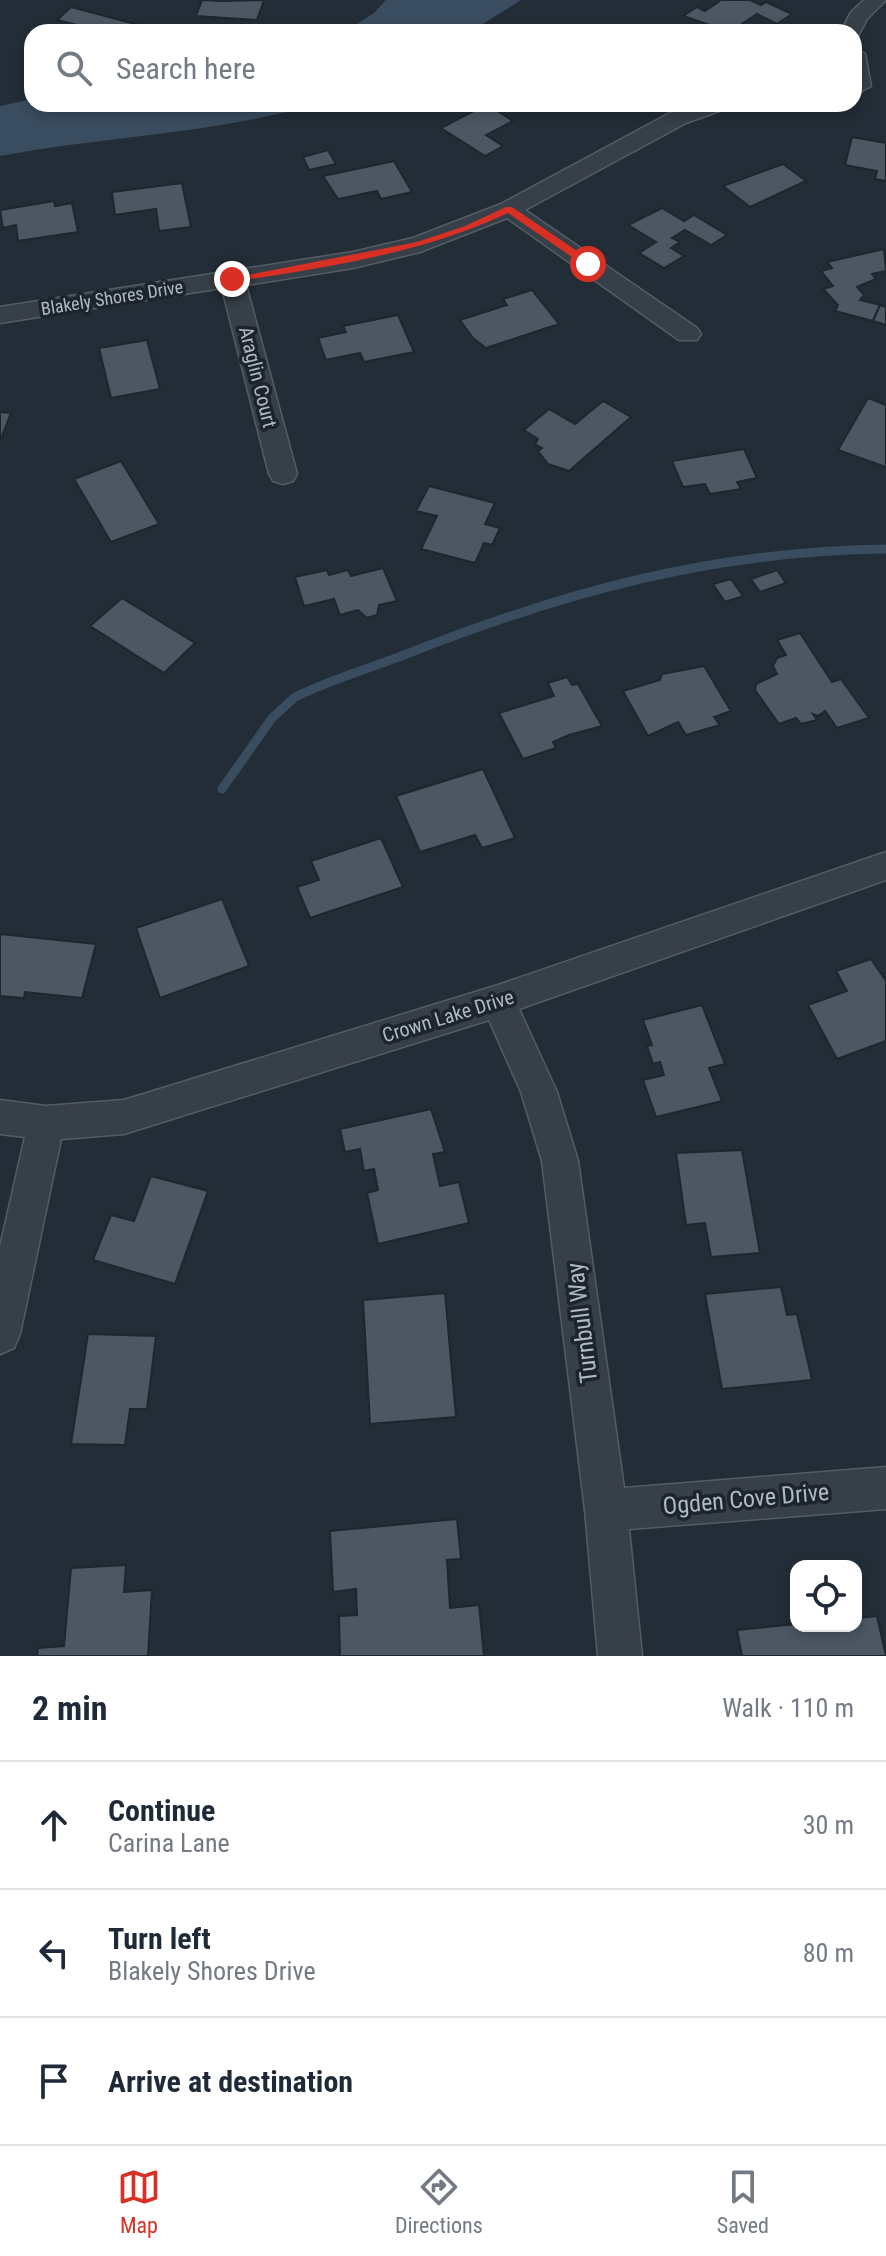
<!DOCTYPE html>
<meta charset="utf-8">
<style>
body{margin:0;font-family:"Roboto Condensed",sans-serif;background:#f6f6f7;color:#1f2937}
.controls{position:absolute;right:24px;bottom:24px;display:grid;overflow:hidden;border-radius:16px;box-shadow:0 4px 12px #0003}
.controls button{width:72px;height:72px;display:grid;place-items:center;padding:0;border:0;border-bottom:2px solid #e0e1e3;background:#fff;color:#1f2937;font:40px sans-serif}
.stop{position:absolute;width:24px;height:24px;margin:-18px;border:6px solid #d93025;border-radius:50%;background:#fff}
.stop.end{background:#d93025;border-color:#fff;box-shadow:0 2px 8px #0008}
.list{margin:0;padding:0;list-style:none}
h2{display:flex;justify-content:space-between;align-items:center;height:104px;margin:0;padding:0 32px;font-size:34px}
h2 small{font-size:26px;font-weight:400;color:#747a83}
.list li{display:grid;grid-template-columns:52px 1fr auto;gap:24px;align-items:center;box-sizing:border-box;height:128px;padding:0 32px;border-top:2px solid #e0e1e3}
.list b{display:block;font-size:30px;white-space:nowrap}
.list p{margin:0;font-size:26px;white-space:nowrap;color:#747a83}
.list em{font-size:26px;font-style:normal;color:#747a83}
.icon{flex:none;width:44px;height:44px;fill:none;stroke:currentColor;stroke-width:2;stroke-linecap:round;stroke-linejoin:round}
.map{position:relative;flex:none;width:886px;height:1656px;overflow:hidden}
.search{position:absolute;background:#fff;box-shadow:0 4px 12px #0003;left:24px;right:24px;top:24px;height:88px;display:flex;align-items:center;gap:20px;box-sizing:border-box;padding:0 28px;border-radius:24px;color:#747a83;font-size:30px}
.sheet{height:488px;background:#fff}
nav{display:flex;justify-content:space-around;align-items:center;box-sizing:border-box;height:112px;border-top:2px solid #e0e1e3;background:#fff;font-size:22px;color:#747a83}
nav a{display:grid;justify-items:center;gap:4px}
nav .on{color:#d93025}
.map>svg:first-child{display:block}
.water{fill:#3a4c5f}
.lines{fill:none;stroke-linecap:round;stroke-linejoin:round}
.stream{stroke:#3a4c5f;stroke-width:9}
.building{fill:#4c5763;stroke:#1e262e;stroke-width:2}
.minor-casing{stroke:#545d65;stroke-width:3}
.minor{fill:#373f48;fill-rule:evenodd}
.route{fill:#d93025}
.labels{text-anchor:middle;stroke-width:7;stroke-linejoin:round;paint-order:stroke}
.far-street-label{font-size:18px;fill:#b1bac4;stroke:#1c242c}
.street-label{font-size:20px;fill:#b1bac4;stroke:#1c242c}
.near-street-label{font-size:24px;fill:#b1bac4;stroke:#1c242c}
</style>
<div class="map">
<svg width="886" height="1656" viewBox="0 0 886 1656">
<rect width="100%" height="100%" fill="#232d37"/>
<g class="water">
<polygon points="386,0 521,0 470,32 344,32 374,13"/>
<path d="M 32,99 L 32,104 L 317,104 C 213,134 105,136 0,156 L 0,106 Z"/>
</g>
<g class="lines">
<path class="stream" d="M 222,789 L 272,718 L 295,697 C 332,679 371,668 409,653 C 567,591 715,551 886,549"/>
</g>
<g class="building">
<polygon points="202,0 220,1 264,0 257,20 196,16"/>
<polygon points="721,0 750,0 761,5 766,2 792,14 777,24 757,14 730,32 683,16 697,7 705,11"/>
<polygon points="71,7 139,25 132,32 85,32 79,28 81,26 57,20"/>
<polygon points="487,104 513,121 486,135 503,146 485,156 441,128"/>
<polygon points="852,137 886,143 886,181 875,179 877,171 845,165"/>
<polygon points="328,150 336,164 309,170 303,157"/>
<polygon points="394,161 412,192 381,199 377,191 338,199 323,176"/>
<polygon points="783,164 806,181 750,207 723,186"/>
<polygon points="182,183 191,227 159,231 156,209 115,215 112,192"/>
<polygon points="54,201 55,206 72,203 78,232 18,241 16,225 3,228 0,210"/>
<polygon points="662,208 684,221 694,215 727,235 711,245 685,230 672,238 680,242 671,248 684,256 664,268 639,253 656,242 628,225"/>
<polygon points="884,249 886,271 872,274 876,279 857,287 864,295 860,300 880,305 873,321 835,311 838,305 823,289 833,286 821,271 832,268 827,262"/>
<polygon points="532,290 559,324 486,348 473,338 460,320 507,305 503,299"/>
<polygon points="880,305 886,307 886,325 873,321"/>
<polygon points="398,315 414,352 364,362 360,353 326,360 318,338 346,332 343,326"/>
<polygon points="147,340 160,389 111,398 99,348"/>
<polygon points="868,398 886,405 886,467 838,450"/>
<polygon points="603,401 631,417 569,471 548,464 538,451 542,448 535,444 538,439 524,430 549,409 575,424"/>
<polygon points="0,412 11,413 0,441"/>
<polygon points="744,449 757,478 737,482 741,489 710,494 705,484 683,487 672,461"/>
<polygon points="121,461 159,524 111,542 74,479"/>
<polygon points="429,486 495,503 485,524 500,528 492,545 484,543 475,563 421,549 437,516 416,511"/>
<polygon points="383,568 397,601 379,605 377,615 367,618 358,610 340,615 334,599 304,606 295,577 327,570 329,575 348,570 351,576"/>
<polygon points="777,570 786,583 760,592 751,579"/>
<polygon points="731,579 743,596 725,602 713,584"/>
<polygon points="122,598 195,643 164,673 90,626"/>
<polygon points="800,633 832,682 841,679 869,718 837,728 825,711 818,716 813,714 817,720 801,724 796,718 779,724 755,690 756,684 777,674 773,666 777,658 786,655 777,640"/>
<polygon points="704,666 731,711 714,717 720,725 686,735 678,722 648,736 623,691 660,680 662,674"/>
<polygon points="567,677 572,685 578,684 602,726 569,735 553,742 556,748 523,759 499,713 554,696 548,683"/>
<polygon points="483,769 515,838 482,848 475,835 420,852 396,796"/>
<polygon points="381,838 403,887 310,918 297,887 319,880 311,861"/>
<polygon points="222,899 249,966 160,998 136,928"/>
<polygon points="0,934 96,944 82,998 25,992 24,998 0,996"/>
<polygon points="871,959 886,981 886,1041 837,1059 808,1005 847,991 836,971"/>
<polygon points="702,1005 725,1064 709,1068 722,1101 656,1117 643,1080 664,1075 660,1062 653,1064 647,1046 652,1045 643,1020"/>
<polygon points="431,1109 445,1152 433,1154 440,1186 459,1182 469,1223 378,1244 367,1193 378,1190 374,1169 364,1171 360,1149 345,1152 340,1129"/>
<polygon points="742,1150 760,1253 711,1257 705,1223 686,1225 676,1153"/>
<polygon points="151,1176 208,1191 175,1284 93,1260 111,1215 134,1221"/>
<polygon points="781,1287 787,1315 797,1314 812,1380 722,1389 705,1294"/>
<polygon points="445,1293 456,1417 370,1424 363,1300"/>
<polygon points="88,1334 156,1336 147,1409 130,1409 125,1445 71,1444"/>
<polygon points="457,1519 461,1559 447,1560 450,1608 479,1605 484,1656 340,1656 339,1616 357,1615 356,1589 333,1592 330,1531"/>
<polygon points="126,1565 124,1592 152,1590 148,1656 37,1656 38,1648 64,1646 71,1568"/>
<polygon points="877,1616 886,1656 742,1656 737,1630 796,1624 856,1626 856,1618"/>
</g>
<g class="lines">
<g class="minor-casing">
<g id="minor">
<polygon points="864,0 886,0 867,19 858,36 854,38 854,32 841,32 851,12"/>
<polygon points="854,48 865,54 871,86 860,92 854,91"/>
<polygon points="696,104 728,104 725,109 686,123 525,210 697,328 701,334 697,340 679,340 507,218 420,252 353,268 246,285 297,474 293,481 283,484 273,481 269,474 222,288 0,323 0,307 353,252 413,238 501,204 670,113"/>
<polygon points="886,852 886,880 519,1009 557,1092 578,1161 624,1488 886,1467 886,1509 629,1529 642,1656 598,1656 585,1510 542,1161 521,1092 489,1020 124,1134 61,1139 20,1334 14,1348 0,1354 0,1247 25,1137 0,1134 0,1100 46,1106 124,1100 498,985"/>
</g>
</g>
<use href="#minor" class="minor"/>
</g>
<path class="route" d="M 506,207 L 512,207 L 592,261 L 592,266 L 585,266 L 508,213 C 421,254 327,267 232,282 L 227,279 L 417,242 L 465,226 Z"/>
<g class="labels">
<g class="far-street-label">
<text transform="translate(112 298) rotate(-9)" y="6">Blakely Shores Drive</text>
</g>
<g class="street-label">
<text transform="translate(258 377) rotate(76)" y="7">Araglin Court</text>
<text transform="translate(448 1016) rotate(-17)" y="7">Crown Lake Drive</text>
</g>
<g class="near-street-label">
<text transform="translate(582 1323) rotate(-97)" y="8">Turnbull Way</text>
<text transform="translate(746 1499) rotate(-5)" y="8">Ogden Cove Drive</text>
</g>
</g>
</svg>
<div class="controls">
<button><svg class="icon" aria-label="locate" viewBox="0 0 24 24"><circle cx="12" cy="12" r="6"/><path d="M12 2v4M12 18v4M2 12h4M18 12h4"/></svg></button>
</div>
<div class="stop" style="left:588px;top:264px"></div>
<div class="stop end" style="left:232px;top:279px"></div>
<div class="search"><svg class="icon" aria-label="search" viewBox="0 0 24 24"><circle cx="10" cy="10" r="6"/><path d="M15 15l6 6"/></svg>Search here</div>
</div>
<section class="sheet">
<h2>2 min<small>Walk · 110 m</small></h2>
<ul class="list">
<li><svg class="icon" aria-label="ahead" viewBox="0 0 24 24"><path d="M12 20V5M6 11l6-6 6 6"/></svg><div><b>Continue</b><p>Carina Lane</p></div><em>30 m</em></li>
<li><svg class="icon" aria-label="left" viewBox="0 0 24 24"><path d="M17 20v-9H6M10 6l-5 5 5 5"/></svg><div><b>Turn left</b><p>Blakely Shores Drive</p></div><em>80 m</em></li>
<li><svg class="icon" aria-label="arrive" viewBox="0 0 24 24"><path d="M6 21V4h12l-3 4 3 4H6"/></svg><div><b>Arrive at destination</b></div></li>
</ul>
</section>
<nav>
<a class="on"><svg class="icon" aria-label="map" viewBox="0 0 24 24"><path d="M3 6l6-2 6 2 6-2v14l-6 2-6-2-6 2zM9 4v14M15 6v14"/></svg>Map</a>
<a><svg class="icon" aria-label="directions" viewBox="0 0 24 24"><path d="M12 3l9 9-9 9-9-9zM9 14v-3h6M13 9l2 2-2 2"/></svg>Directions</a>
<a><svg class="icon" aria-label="saved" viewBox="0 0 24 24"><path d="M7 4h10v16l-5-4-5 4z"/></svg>Saved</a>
</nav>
